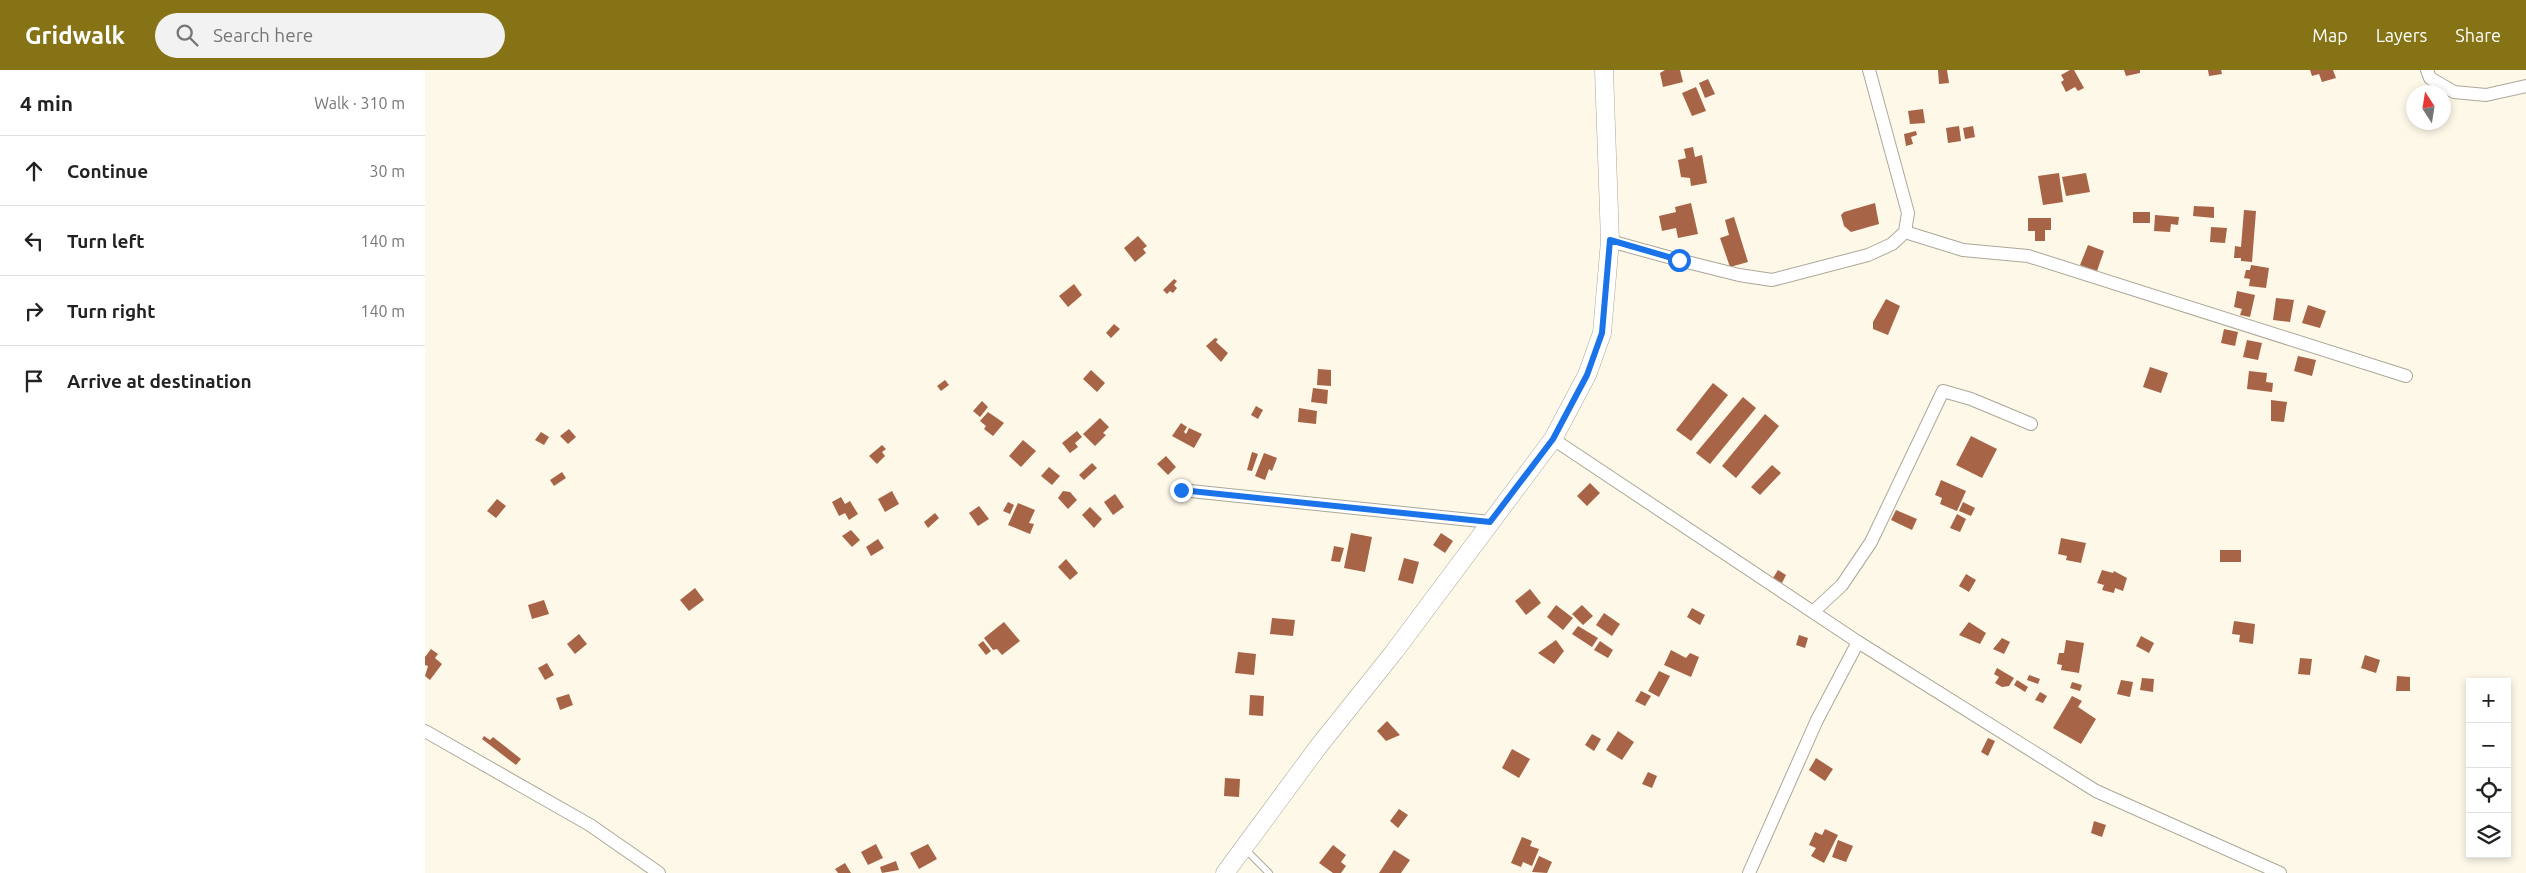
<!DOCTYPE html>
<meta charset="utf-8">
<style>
body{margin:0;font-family:Ubuntu,sans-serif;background:#f2f2f2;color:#222}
.controls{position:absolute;right:15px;bottom:15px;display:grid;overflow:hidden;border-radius:0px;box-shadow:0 2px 8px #0003}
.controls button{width:45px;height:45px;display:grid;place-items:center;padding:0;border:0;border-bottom:1px solid #e0e0e0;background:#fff;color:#222;font:25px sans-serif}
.compass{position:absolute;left:1981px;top:15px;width:45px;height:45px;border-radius:50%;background:#fff;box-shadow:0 2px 8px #0003;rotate:348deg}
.stop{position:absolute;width:15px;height:15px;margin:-11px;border:4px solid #1a73e8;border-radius:50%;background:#fff}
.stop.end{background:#1a73e8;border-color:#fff;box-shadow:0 1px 5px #0008}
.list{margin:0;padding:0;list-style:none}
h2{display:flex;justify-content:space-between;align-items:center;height:65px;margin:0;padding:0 20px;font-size:21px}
h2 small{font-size:16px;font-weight:400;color:#767676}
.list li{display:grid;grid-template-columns:32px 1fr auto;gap:15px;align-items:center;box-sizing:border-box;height:70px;padding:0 20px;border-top:1px solid #e0e0e0}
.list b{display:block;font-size:19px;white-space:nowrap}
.list em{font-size:16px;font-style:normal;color:#767676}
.icon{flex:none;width:28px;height:28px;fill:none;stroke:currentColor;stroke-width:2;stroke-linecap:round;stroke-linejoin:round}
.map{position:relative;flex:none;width:2101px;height:803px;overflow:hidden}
header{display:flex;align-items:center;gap:30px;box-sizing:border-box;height:70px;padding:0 25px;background:#857315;color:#fff}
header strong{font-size:24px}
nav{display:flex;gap:28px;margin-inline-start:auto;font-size:18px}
.search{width:350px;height:45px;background:#f2f2f2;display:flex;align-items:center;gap:12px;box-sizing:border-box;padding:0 18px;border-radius:28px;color:#767676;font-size:19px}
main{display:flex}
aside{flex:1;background:#fff}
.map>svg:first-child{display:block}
.building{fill:#a76446}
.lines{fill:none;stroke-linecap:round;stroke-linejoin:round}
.lane-casing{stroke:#aca798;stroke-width:8}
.street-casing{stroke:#aca798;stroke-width:14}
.secondary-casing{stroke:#aca798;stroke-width:19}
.lane{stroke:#fff;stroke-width:6}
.street{stroke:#fff;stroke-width:12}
.secondary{stroke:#fff;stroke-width:18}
.route{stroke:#1a73e8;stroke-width:6}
</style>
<header>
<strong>Gridwalk</strong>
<div class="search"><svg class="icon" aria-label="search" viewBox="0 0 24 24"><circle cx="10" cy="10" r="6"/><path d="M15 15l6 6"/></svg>Search here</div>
<nav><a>Map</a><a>Layers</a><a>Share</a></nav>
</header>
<main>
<aside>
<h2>4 min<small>Walk · 310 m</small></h2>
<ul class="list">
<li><svg class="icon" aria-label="ahead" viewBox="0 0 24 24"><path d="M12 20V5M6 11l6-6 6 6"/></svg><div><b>Continue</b></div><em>30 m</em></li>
<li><svg class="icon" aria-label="left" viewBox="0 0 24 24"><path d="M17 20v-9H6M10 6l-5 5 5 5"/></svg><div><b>Turn left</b></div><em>140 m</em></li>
<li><svg class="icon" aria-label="right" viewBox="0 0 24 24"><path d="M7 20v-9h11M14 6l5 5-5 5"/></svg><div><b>Turn right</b></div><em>140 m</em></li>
<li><svg class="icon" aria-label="arrive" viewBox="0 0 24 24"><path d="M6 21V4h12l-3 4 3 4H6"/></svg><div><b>Arrive at destination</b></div></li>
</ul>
</aside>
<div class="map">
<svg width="2101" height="803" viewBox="0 0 2101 803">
<rect width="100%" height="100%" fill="#fdf8e8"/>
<g class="building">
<polygon points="1240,0 1255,0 1258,12 1238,17 1235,3"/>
<polygon points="1513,0 1522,0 1524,13 1514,14"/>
<polygon points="1645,0 1649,0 1659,18 1653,21 1650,17 1641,22 1636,12 1639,10 1636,5"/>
<polygon points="1699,0 1715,0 1715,3 1701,6"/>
<polygon points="1783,0 1796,0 1797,4 1784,6"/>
<polygon points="1885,0 1908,0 1911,8 1897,12 1894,4 1887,6"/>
<polygon points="1283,9 1290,24 1280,28 1274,13"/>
<polygon points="1271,17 1281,41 1267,46 1257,23"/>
<polygon points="1498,39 1500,53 1485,54 1483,41"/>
<polygon points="1534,56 1536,71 1523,73 1521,58"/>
<polygon points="1548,56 1550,67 1540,69 1538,58"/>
<polygon points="1491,61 1492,65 1486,67 1488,74 1481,76 1479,64"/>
<polygon points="1268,77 1270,87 1277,85 1282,113 1266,116 1265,108 1256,107 1253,90 1261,88 1259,79"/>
<polygon points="1634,103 1638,132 1618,135 1613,106"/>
<polygon points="1661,103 1665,122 1641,126 1637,107"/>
<polygon points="1266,133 1273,164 1253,168 1251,158 1237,161 1234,146 1251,142 1250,137"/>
<polygon points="1450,133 1454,154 1426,162 1419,156 1416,145 1419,142"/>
<polygon points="1769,136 1789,137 1789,148 1768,146"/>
<polygon points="1819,140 1831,141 1827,192 1816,191 1816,188 1809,188 1810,176 1816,177"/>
<rect x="1708" y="142" width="17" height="11"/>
<polygon points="1730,145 1754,147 1753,155 1746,154 1745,162 1729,161"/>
<polygon points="1309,147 1323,192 1305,197 1295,168 1304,165 1300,150"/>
<polygon points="1603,148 1626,148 1626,160 1620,160 1620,171 1610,171 1610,161 1603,161"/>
<polygon points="1786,157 1802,158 1800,173 1785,172"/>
<polygon points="713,166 722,176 718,179 721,183 710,192 699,178"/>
<polygon points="1663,175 1679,181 1672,201 1655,195"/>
<polygon points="1826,195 1844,198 1841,218 1824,216 1825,209 1819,208 1821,200 1825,200"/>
<polygon points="749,209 752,211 749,215 752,218 748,223 745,221 742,224 738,220"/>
<polygon points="649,214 657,225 643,237 634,226"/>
<polygon points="1812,221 1830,225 1825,247 1815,245 1817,239 1809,237"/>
<polygon points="1851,228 1869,230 1865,252 1848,250"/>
<polygon points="1461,229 1475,236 1463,265 1448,259 1448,252"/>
<polygon points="1883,235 1901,241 1895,258 1877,253"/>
<polygon points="689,254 695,259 686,268 681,263"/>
<polygon points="1799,259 1813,262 1810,276 1796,273"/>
<polygon points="790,268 793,269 791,272 803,283 796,292 781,276"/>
<polygon points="1822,270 1837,273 1833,290 1818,287"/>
<polygon points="1873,286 1891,290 1887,306 1869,301"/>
<polygon points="1725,297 1743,303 1736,323 1718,317"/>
<polygon points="893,299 906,300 906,316 892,315"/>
<polygon points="666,300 680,313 672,322 658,309"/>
<polygon points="1824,301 1842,303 1841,312 1848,313 1847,322 1822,319"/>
<polygon points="520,310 524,315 516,321 512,316"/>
<polygon points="1288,313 1303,325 1266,371 1251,360"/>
<polygon points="888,318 903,320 902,334 886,332"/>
<polygon points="1318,327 1331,338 1285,394 1271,383"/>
<polygon points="1846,330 1862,332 1859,352 1846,351"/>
<polygon points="557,331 563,337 555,347 548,341"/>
<polygon points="831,336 838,340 833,349 826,345"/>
<polygon points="874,338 892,341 891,354 873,352"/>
<polygon points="563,342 579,353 568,366 559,359 561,356 555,351"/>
<polygon points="1340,344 1354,356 1311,408 1297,396"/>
<polygon points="675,348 684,357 678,363 681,365 670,376 658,364"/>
<polygon points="756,353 762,357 759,362 761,364 764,358 777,364 769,378 747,366"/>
<polygon points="144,359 151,367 143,374 135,366"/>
<polygon points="652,361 657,367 650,373 653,377 645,383 637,373"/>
<polygon points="116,362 124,367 119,375 110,370"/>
<polygon points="1546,366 1572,379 1557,408 1531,395"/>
<polygon points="598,370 611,381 596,397 584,386"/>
<polygon points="457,375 461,379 457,382 460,386 452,394 444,386"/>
<polygon points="827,382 833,384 827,401 822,400"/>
<polygon points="839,383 852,388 847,401 844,399 840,410 830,406"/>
<polygon points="741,386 751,397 743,405 732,394"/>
<polygon points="667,393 672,398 659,410 654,405"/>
<polygon points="1347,395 1356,403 1335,425 1326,417"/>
<polygon points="624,397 635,406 627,415 616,406"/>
<polygon points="137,402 141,408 129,416 125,410"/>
<polygon points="1516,410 1541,421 1532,441 1515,434 1517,428 1510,425"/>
<polygon points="1165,413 1175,423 1162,436 1152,426"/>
<polygon points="467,421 474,434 460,442 453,429"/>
<polygon points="638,421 645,422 652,430 643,439 633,428"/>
<polygon points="690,424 699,437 688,445 679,432"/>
<polygon points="416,427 420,434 425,431 433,444 424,450 420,443 414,446 407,432"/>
<polygon points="72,429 81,436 71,448 62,441"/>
<polygon points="583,432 589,435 585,444 578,441"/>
<polygon points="1538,432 1550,438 1546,446 1534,441"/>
<polygon points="593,433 610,440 604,453 609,454 605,464 583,455"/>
<polygon points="554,436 564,449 553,456 544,443"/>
<polygon points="665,437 677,449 669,458 657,445"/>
<polygon points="1471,440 1492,449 1487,460 1466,450"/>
<polygon points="510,443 514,448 503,458 499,452"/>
<polygon points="1532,444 1541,449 1535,462 1525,458"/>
<polygon points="426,460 435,470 427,477 417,466"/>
<polygon points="926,463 947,467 940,502 919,498"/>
<polygon points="1016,463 1028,471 1020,483 1008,475"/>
<polygon points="1636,468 1661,473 1656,493 1641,490 1642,486 1633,484"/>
<polygon points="453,469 459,478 446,486 441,477"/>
<polygon points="909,476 919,478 915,492 906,491"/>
<rect x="1795" y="480" width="21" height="12"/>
<polygon points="979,488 994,492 988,514 973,510"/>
<polygon points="641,489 653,503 645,510 633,497"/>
<polygon points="1353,500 1361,505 1357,513 1348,508"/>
<polygon points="1677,500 1688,503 1689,501 1702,508 1698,521 1690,518 1689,523 1677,520 1679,515 1672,513"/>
<polygon points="1541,504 1551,510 1544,522 1534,516"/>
<polygon points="270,518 279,530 264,541 255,530"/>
<polygon points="1105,519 1116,533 1101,545 1090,531"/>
<polygon points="119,530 124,544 107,549 103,535"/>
<polygon points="1131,535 1148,548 1138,560 1122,547"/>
<polygon points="1157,535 1168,546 1158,555 1147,544"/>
<polygon points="1267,538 1280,545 1275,555 1262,547"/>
<polygon points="1179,543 1195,554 1187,566 1171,555"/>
<polygon points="847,548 870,550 868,566 845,564"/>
<polygon points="1809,551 1830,554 1828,574 1814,572 1815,565 1807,564"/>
<polygon points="579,552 595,571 577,585 572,579 568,580 559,568"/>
<polygon points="1544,552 1561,563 1555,574 1534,565"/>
<polygon points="1153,556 1173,568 1167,577 1147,564"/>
<polygon points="154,564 162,574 150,584 142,574"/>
<polygon points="1374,565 1383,568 1380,578 1371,575"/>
<polygon points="1716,566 1729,573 1724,583 1711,576"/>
<polygon points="1577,568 1585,572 1579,584 1568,579"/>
<polygon points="1131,570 1139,581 1129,594 1113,583"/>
<polygon points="1641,570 1659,573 1654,603 1636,600 1637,595 1632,594 1634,583 1639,583"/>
<polygon points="558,571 566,581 561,585 553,575"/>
<polygon points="1175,571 1188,580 1183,588 1169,580"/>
<polygon points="6,579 13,584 10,588 17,594 5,610 0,606 3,596 0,595 0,587"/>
<polygon points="1246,580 1261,588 1265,583 1274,587 1266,607 1239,595"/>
<polygon points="813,582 831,584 829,605 810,603"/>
<polygon points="1940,585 1955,590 1951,603 1936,598"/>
<polygon points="1875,588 1887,589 1885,605 1873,604"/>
<polygon points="122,593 129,605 120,610 113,598"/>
<polygon points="1572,598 1589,608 1584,616 1577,617 1570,613 1574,607 1569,604"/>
<polygon points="1234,601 1245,606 1234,627 1223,621"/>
<polygon points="1604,605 1615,609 1613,614 1602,610"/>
<polygon points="1972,606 1985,607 1985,621 1971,621"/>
<polygon points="1717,608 1729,609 1728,622 1715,620"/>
<polygon points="1592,610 1603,617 1600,622 1589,615"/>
<polygon points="1696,610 1708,612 1705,627 1692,624"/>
<polygon points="1647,612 1657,615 1655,621 1645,618"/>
<polygon points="1216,621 1226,626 1220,636 1210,631"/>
<polygon points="1615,622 1622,626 1618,633 1610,630"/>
<polygon points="144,624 148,635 135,640 131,628"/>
<polygon points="825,625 839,626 838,646 824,645"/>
<polygon points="1647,626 1657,631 1653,637 1671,649 1656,674 1628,658"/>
<polygon points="962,651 975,665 961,671 952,661"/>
<polygon points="1193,661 1209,672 1197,690 1181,680"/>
<polygon points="1167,664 1176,669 1169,681 1160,675"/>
<polygon points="59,666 65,670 68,667 96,689 91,695 57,669"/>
<polygon points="1563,668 1570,671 1563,686 1556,682"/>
<polygon points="1087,679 1105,689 1094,708 1077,698"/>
<polygon points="1391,688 1408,699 1400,711 1384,700"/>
<polygon points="1223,702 1232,706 1227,718 1217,714"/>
<polygon points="800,708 815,709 814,727 799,726"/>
<polygon points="974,739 983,745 973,758 965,751"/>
<polygon points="1669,751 1681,755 1677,767 1666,763"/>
<polygon points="1400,759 1413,765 1399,793 1386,786 1391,778 1384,775 1390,762 1397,765"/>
<polygon points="1097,767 1107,771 1105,776 1114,779 1107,796 1098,792 1096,797 1086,793"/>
<polygon points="1413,770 1428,776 1421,792 1407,787"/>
<polygon points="451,774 458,788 443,795 436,782"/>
<polygon points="503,774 512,789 494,799 485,783"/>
<polygon points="908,775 921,785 916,792 921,796 916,803 908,803 894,793"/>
<polygon points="969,780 985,790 976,803 954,803"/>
<polygon points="1114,786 1127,792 1122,803 1107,802"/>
<polygon points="471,791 474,800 457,803 455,797"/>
<polygon points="420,793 426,803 413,803 410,799"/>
</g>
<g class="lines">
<g class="lane-casing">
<polyline id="lane" points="820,779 844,803"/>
</g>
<g class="street-casing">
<g id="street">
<polyline points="2002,0 2005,8 2029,22 2061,25 2101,16"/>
<polyline points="1480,162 1538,180 1603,186 1981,306"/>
<polyline points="1185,171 1254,190 1314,205 1347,210 1443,185 1467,174 1480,162 1483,143 1444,0"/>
<polyline points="1128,369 1433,572 1671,721 1855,803"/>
<polyline points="756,420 1065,452"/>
<polyline points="1388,542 1417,515 1446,472 1518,321 1546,329 1606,354"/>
<polyline points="0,661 165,755 234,803"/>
<polyline points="1324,803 1392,650 1433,572"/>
</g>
</g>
<g class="secondary-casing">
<polyline id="secondary" points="800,803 893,677 969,582 1128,369 1162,305 1177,263 1185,171 1179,0"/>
</g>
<use href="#lane" class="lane"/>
<use href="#street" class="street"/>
<use href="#secondary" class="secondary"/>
</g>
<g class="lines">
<polyline class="route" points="756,420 1065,452 1128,369 1162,305 1177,263 1185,170 1254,190"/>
</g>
</svg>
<div class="controls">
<button>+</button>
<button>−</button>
<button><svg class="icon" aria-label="locate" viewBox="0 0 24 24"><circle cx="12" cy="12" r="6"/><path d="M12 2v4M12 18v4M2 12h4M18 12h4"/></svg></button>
<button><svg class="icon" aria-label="layers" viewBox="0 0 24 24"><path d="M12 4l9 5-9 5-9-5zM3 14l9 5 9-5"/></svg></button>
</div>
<svg class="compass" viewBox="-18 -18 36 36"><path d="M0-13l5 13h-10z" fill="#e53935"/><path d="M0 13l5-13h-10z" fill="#767676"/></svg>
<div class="stop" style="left:1254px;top:190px"></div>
<div class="stop end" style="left:756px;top:420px"></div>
</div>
</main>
